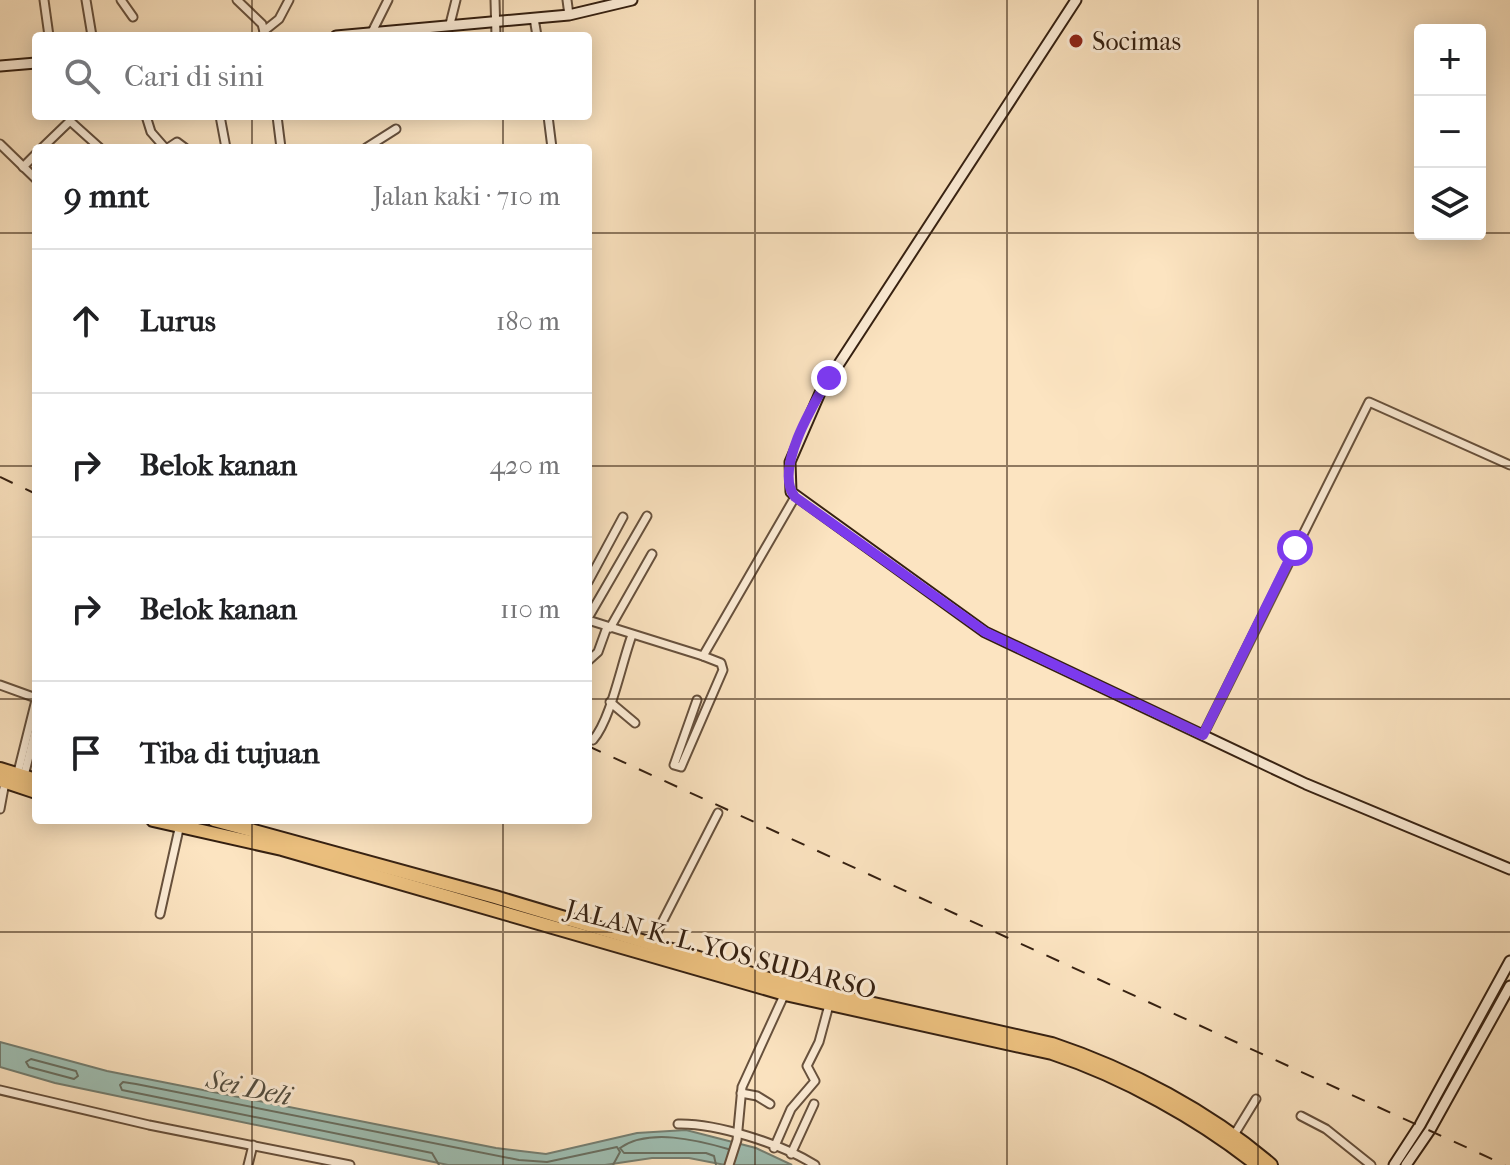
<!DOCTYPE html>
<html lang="id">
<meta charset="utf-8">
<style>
body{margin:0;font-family:"IM FELL French Canon",serif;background:#f2f2f2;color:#202124}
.controls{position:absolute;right:24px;top:24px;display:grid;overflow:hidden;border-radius:8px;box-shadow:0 4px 20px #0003}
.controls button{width:72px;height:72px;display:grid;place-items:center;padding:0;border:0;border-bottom:2px solid #e0e0e0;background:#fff;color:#202124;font:40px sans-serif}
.stop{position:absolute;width:24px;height:24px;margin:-18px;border:6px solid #7c3aed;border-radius:50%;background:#fff}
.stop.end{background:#7c3aed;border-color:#fff;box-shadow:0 2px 8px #0008}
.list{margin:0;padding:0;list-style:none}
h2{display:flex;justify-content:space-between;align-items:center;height:104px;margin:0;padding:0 32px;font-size:34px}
h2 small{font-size:26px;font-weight:400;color:#757577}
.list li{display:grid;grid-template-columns:52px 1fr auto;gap:24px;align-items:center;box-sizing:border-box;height:144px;padding:0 32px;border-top:2px solid #e0e0e0}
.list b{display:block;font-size:30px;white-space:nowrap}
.list em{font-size:26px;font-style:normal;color:#757577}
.icon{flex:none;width:44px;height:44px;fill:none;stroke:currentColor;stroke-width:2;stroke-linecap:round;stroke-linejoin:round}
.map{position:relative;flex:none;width:1510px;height:1165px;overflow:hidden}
.search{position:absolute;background:#fff;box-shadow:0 4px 20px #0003;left:32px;top:32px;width:560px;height:88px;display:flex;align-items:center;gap:20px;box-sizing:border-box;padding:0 28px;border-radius:8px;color:#757577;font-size:30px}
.panel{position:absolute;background:#fff;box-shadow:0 4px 20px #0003;left:32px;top:144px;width:560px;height:680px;border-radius:8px}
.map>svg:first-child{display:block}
.water{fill:#9fbfb3;stroke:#757f72;stroke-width:2}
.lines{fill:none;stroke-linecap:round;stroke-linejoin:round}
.shore{stroke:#6a7062;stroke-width:2}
.street-casing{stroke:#67513d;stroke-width:11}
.secondary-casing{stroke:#352011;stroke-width:13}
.highway-casing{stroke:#352011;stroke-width:16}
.street{stroke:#fdedd7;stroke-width:7}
.secondary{stroke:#fdedd7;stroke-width:9}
.highway{stroke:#eec280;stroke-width:12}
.rail{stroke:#352011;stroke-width:2;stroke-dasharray:14 14;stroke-linecap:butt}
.route{stroke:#7c3aed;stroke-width:10}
.grid{fill:none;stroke:#352011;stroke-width:2;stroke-opacity:0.55}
.poi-dot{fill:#8f2418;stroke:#fdedd7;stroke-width:3}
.labels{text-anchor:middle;stroke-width:6;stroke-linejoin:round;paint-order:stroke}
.poi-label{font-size:26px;fill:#352011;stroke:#fdedd7;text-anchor:start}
.street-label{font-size:26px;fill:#352011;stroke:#fdedd7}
.water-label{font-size:28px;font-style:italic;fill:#555042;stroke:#fdedd7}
</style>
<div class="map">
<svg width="1510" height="1165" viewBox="0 0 1510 1165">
<rect width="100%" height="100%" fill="#fce4c1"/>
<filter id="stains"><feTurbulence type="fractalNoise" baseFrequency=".0025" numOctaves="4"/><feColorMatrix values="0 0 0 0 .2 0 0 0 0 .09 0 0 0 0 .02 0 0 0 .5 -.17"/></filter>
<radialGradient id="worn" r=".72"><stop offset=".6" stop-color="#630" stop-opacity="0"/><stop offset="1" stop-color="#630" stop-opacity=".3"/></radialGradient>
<polygon class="water" points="0,1042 107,1071 496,1148 546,1154 637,1133 686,1130 756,1148 792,1165 725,1165 689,1158 652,1158 605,1165 448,1165 55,1083 0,1067"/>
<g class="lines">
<g class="shore">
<polygon points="31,1059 76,1071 78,1076 74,1079 29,1067 26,1062"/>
<polyline points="439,1165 432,1153 122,1090 120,1085 123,1082 136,1084 519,1160 547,1162 617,1147 620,1152 613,1165"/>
<path d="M 716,1165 L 714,1156 L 706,1153 L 624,1153 L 620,1148 C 649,1128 697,1140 728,1149"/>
</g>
<g class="street-casing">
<g id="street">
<polyline points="44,0 49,36"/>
<polyline points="86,0 92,36"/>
<polyline points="121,0 133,17"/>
<polyline points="237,0 262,24 265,36"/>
<polyline points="495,0 496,36"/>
<polyline points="567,0 569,15"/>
<polyline points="534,18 537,36"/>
<polyline points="450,24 456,0"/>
<polyline points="264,31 279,19 289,0"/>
<polyline points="372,32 388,0"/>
<polyline points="146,116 151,132 165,148"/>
<polyline points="220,116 226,148"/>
<polyline points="277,116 281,148"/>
<polyline points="548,116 552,148"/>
<polyline points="0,144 36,179"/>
<polyline points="42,148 70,121 100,148"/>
<polyline points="168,148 177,142 185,148"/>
<polyline points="366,148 396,129"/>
<polyline points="23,167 36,154"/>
<polyline points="588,582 623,517"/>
<polyline points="588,618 647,516"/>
<polyline points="588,620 703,656 795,497"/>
<polyline points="610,628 652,554"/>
<polyline points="588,661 598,652 607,627"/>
<polyline points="0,685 36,698"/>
<polyline points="697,700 674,765 681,767 723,670 721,663 703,656"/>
<polyline points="610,702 635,723"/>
<polyline points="1203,735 1369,402 1510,465"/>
<path d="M 593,740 C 611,719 621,665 632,635"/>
<polyline points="17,776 36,700"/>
<polyline points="24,776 36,728"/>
<polyline points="0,809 5,782"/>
<polyline points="160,914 181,820"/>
<polyline points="651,944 718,813"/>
<polyline points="0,1090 149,1125 350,1165"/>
<polyline points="741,1093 757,1096 770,1104"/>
<polyline points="1301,1116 1326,1129 1371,1165"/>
<path d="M 678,1124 C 716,1123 782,1144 815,1165"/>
<polyline points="1234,1135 1256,1099"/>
<polyline points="774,1148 791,1109 815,1081 807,1066 819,1042 829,1005"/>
<polyline points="791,1154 814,1104"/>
<polyline points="248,1165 253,1145"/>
<polyline points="729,1165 737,1140 742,1087 786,991"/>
</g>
</g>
<g class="secondary-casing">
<g id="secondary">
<polyline points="1076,0 820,393 790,462 791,492 985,632 1306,784 1510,869"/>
<polyline points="336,36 569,15 632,0"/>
<polyline points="0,66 36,63"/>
<polyline points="1394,1165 1420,1125 1510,961"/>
<polyline points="1406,1165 1430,1130 1510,986"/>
</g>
</g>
<g class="highway-casing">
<g id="highway">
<polyline points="0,769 36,780"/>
<polyline points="0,780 36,792"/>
<path d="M 153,820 L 282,849 L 785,994 L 1052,1053 C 1122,1076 1200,1119 1257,1165"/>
<path d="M 214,820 L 495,897 L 789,985 L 1052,1044 C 1130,1070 1209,1112 1271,1165"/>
</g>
</g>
<use href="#street" class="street"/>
<use href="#secondary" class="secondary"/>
<use href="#highway" class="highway"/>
<g class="rail">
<polyline points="0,477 36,494"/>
<polyline points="588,746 1505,1165"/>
</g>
</g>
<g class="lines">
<path class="route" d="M 829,378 C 814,403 773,470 795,497 L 985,632 L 1203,735 L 1295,548"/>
</g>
<path class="grid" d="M 252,0 L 252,36M 503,0 L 503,36M 755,0 L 755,1165M 1007,0 L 1007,1165M 1258,0 L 1258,1165M 252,116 L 252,148M 503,116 L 503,148M 0,233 L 36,233M 588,233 L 1420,233M 1480,233 L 1510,233M 0,466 L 36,466M 588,466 L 1510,466M 0,699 L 36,699M 588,699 L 1510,699M 252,820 L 252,1165M 503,820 L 503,1165M 0,932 L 1510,932"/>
<circle class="poi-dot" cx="1076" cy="41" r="8"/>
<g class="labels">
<g class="poi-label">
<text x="1092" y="50">Socimas</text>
</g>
<g class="street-label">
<text transform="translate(721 949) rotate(15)" y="9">JALAN K. L. YOS SUDARSO</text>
</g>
<g class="water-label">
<text transform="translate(249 1087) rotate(12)" y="10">Sei Deli</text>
</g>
</g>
<rect width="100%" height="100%" filter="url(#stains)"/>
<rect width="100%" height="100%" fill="url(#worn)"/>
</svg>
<div class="controls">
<button>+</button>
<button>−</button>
<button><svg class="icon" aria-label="layers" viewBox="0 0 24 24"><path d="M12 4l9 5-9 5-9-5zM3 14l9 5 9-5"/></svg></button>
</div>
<div class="stop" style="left:1295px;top:548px"></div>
<div class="stop end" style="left:829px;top:378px"></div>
<div class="search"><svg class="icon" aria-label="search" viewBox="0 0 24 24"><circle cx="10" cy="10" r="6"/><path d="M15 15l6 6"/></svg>Cari di sini</div>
<section class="panel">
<h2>9 mnt<small>Jalan kaki · 710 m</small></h2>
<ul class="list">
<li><svg class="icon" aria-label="ahead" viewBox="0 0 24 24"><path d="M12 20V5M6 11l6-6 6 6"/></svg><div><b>Lurus</b></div><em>180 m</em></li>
<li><svg class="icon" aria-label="right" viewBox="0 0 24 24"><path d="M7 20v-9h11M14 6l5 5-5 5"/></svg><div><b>Belok kanan</b></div><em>420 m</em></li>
<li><svg class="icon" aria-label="right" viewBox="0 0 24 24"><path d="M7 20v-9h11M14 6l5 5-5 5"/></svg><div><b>Belok kanan</b></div><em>110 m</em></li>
<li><svg class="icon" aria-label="arrive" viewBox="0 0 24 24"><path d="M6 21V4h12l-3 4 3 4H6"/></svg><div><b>Tiba di tujuan</b></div></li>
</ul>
</section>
</div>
